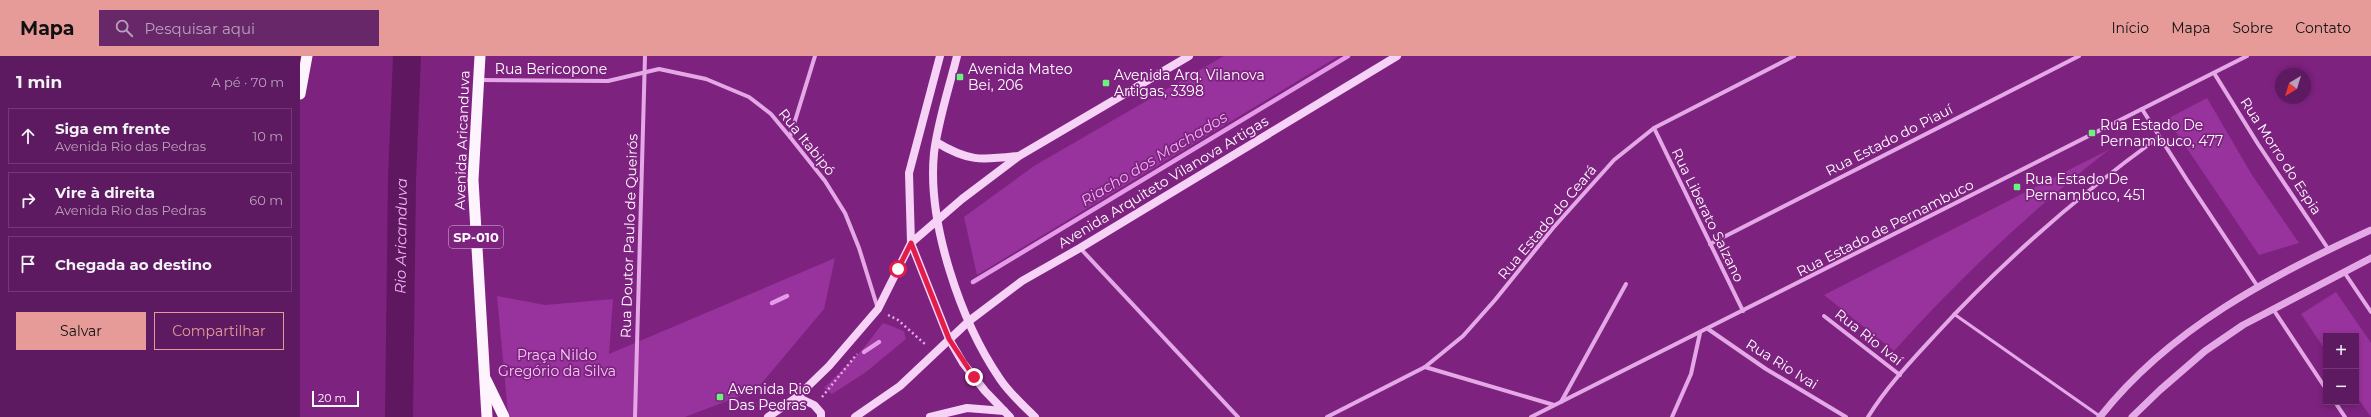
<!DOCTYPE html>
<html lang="pt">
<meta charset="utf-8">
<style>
body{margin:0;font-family:Montserrat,sans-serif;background:#672769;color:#f1f3f6}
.controls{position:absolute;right:12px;bottom:12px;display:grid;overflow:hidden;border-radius:0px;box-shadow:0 2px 6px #0003}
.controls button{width:36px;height:36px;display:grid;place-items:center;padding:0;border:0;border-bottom:1px solid #733875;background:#5e1a60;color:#f1f3f6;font:20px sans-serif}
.compass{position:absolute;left:1975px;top:12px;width:36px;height:36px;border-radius:50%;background:#5e1a60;box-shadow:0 2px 6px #0003;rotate:218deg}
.scale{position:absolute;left:12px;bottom:10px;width:47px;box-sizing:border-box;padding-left:4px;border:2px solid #fff;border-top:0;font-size:11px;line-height:14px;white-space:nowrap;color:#fff;-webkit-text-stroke:3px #7e2280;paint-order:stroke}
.stop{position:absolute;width:12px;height:12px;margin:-9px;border:3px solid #e11d48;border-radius:50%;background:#fff}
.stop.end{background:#e11d48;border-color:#fff;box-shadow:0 1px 4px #0008}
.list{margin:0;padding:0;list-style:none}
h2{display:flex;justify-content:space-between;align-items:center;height:52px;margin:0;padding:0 16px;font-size:17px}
h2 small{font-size:13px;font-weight:400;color:#b9a1bd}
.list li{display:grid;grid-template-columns:26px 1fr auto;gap:12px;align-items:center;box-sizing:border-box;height:56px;margin:0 8px 8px;padding:0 8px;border:1px solid #733875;border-radius:0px}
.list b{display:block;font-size:15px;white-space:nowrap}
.list p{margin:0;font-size:13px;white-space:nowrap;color:#b9a1bd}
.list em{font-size:13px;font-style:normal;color:#b9a1bd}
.actions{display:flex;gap:8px;padding:12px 16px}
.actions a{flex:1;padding:9px 0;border:1px solid #e69b98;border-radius:0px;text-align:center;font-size:14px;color:#e69b98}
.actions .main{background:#e69b98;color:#111}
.icon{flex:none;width:22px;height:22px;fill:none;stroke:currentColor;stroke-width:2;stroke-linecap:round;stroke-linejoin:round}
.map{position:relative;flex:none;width:2071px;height:361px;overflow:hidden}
header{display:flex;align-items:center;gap:24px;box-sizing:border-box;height:56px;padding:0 20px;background:#e69b98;color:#111}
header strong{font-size:19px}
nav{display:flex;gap:22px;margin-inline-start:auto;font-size:14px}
.search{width:280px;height:36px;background:#672769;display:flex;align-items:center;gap:10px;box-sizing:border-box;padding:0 14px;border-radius:0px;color:#b9a1bd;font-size:15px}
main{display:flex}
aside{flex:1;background:#5e1a60}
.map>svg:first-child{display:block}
.green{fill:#98329c}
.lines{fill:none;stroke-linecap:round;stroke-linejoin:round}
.stream{stroke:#e59ce8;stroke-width:4.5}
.river{stroke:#5f1760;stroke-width:28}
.path{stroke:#e5a8e7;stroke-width:2.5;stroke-dasharray:2 3;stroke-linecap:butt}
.service{stroke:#e5a8e7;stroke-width:3}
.minor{stroke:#e5a8e7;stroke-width:4}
.tertiary{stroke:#e5a8e7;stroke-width:7}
.secondary{stroke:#f5d2f6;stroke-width:8}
.trunk{stroke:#fef4fe;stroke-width:11}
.route{stroke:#e11d48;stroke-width:5}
.poi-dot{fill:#6af37c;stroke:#7e2280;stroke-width:1.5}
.labels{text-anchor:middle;stroke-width:3.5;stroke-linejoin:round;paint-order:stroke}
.shield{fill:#7e2280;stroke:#d8bdd9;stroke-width:1}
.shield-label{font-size:13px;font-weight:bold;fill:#fff}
.street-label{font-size:14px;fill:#fff;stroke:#7e2280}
.poi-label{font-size:14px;fill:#fff;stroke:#7e2280;text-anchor:start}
.park-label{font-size:14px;fill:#f4ccf5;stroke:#7e2280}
.water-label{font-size:15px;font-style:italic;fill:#ecb3ef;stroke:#7e2280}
</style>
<header>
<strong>Mapa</strong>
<div class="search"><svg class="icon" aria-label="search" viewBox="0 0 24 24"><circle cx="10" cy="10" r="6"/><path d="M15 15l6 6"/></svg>Pesquisar aqui</div>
<nav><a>Início</a><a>Mapa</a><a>Sobre</a><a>Contato</a></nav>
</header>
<main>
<aside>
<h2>1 min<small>A pé · 70 m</small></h2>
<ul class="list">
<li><svg class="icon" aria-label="ahead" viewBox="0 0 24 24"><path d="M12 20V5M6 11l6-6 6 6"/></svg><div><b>Siga em frente</b><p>Avenida Rio das Pedras</p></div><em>10 m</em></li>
<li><svg class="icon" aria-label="right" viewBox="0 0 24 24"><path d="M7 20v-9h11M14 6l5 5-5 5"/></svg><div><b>Vire à direita</b><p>Avenida Rio das Pedras</p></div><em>60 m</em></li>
<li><svg class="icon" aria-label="arrive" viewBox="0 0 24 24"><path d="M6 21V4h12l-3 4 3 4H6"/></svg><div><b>Chegada ao destino</b></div></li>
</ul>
<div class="actions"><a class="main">Salvar</a><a>Compartilhar</a></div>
</aside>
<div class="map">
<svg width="2071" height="361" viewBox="0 0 2071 361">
<rect width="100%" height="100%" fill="#7e2280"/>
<g class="green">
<polygon points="924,0 1039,0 677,219 664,161 734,110"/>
<polygon points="1907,42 1952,119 1999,187 1959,199 1867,63"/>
<path d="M 1810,93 C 1732,154 1660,221 1594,295 L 1524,239 Z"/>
<polygon points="535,202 524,253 456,334 385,361 211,361 208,357 197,240 245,249 313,243 309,298"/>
<polygon points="2036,236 2071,287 2071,361 2056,340 2056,280 2026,280 2026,295 2001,258"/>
<polygon points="583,267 604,275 606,283 566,316 532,338 524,332 563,293"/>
</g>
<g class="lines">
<g class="stream">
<polyline points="673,226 1048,0"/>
<polyline points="472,247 487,240"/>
<polyline points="564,296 579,286"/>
</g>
<path class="river" id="s1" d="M 99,361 L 102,123 L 107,0"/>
<g class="path">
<polyline points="588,259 598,264 626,289"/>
<polyline points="522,341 557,298"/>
</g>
<polyline class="service" points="1654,258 1801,361"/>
<g class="minor">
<polyline points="1914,17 1958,88 2029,194"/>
<polyline points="180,24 308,25 359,13 406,23 449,41 471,58 490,81 525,125 545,157 559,192 578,253"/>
<polyline points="1842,53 1887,124 1958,231"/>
<polyline points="1354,72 1443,255"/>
<polyline points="490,81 515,0"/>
<polyline points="1410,188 1779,0"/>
<polyline points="780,192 938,361"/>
<polyline points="2044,216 2071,256"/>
<polyline points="1973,253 2026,333"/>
<polyline points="1524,260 1600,319"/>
<polyline points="1408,273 1466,313 1546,361"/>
<polyline points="1125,311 1254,349"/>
<polyline points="1261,346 1326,228"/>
<polyline points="2035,346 2045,361"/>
<polyline points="335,361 345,0"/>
<polyline points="1027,361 1125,311 1163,280 1195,244 1253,172 1314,104 1354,72 1494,0"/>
<polyline points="1231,361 1947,0"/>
<polyline points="1372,361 1391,318 1400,277"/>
<path d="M 1568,361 C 1587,330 1613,303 1637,277 C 1705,203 1779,139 1859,81"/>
</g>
<g class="tertiary">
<path d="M 1800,361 C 1869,273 1972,219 2071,174"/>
<polyline points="1832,361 1860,334 1905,295 1943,269 2071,202"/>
</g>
<g class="secondary">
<polyline points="640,0 609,117 611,187 649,283 663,307 685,335 710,361"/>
<path d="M 657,0 C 649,32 638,65 634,97 C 627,167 661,266 700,323 C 710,338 723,349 735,361"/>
<path d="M 636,86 C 669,106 681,104 718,100"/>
<polyline points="497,341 514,349 521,357 521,361"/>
<polyline points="468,361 497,341 529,310 578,253 611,187 662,143 719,100 889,0"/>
<polyline points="555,361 600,330 669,265 722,225 780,192 1097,0"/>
<polyline points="630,361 667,352 704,355"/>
</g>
<g class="trunk">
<polyline points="180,0 173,124 187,361"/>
<polyline points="0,38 7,0"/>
<polyline points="186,324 204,361"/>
</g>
</g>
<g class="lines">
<polyline class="route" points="598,213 611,187 649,283 674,321"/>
</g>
<g class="poi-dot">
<rect x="656" y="17" width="8" height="8" rx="2"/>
<rect x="802" y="23" width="8" height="8" rx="2"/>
<rect x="1788" y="73" width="8" height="8" rx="2"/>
<rect x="1713" y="127" width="8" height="8" rx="2"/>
<rect x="416" y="337" width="8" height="8" rx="2"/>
</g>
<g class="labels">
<rect class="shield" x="149" y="170" width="54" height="22" rx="3"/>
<g class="shield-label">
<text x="176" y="186">SP-010</text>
</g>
<g class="street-label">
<text x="251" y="18">Rua Bericopone</text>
<text transform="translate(162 84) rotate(-88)" y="5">Avenida Aricanduva</text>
<text transform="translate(1589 84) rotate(-27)" y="5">Rua Estado do Piauí</text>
<text transform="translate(507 86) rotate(51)" y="5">Rua Itabipó</text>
<text transform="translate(1981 100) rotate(57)" y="5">Rua Morro do Espia</text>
<text transform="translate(863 126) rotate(-31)" y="5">Avenida Arquiteto Vilanova Artigas</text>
<text transform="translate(1408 159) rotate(64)" y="5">Rua Liberato Salzano</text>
<text transform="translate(1247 166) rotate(-50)" y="5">Rua Estado do Ceará</text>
<text transform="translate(1585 172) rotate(-27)" y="5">Rua Estado de Pernambuco</text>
<text transform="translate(329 180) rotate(-88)" y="5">Rua Doutor Paulo de Queirós</text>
<text transform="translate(1569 281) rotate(38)" y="5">Rua Rio Ivaí</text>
<text transform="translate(1482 308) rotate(32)" y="5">Rua Rio Ivai</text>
</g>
<g class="poi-label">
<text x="668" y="18">Avenida Mateo<tspan x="668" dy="16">Bei, 206</tspan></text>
<text x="814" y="24">Avenida Arq. Vilanova<tspan x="814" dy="16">Artigas, 3398</tspan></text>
<text x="1800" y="74">Rua Estado De<tspan x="1800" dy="16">Pernambuco, 477</tspan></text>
<text x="1725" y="128">Rua Estado De<tspan x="1725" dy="16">Pernambuco, 451</tspan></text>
<text x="428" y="338">Avenida Rio<tspan x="428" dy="16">Das Pedras</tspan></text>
</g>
<g class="park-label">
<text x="257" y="304">Praça Nildo<tspan x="257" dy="16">Gregório da Silva</tspan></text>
</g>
<g class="water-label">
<text transform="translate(854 103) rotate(-31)" y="5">Riacho dos Machados</text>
<text dy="5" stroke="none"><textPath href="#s1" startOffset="181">Rio Aricanduva</textPath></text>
</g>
</g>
</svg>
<div class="controls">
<button>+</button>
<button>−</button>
</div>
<svg class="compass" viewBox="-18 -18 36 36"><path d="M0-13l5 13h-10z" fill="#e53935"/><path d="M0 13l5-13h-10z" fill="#b9a1bd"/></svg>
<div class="scale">20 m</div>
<div class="stop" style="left:598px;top:213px"></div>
<div class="stop end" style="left:674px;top:321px"></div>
</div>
</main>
